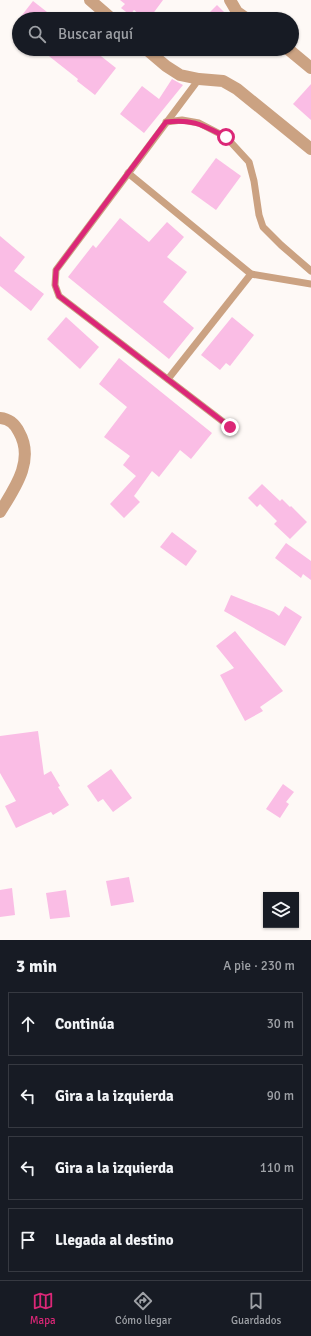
<!DOCTYPE html>
<html lang="es">
<meta charset="utf-8">
<style>
body{margin:0;font-family:Signika,sans-serif;background:#242831;color:#f1f3f6}
.controls{position:absolute;right:12px;bottom:12px;display:grid;overflow:hidden;border-radius:0px;box-shadow:0 1px 3px #0004}
.controls button{width:36px;height:36px;display:grid;place-items:center;padding:0;border:0;border-bottom:1px solid #363941;background:#171b24;color:#f1f3f6;font:20px sans-serif}
.stop{position:absolute;width:12px;height:12px;margin:-9px;border:3px solid #db2777;border-radius:50%;background:#fff}
.stop.end{background:#db2777;border-color:#fff;box-shadow:0 1px 4px #0008}
.list{margin:0;padding:0;list-style:none}
h2{display:flex;justify-content:space-between;align-items:center;height:52px;margin:0;padding:0 16px;font-size:17px}
h2 small{font-size:13px;font-weight:400;color:#9ea1a6}
.list li{display:grid;grid-template-columns:26px 1fr auto;gap:12px;align-items:center;box-sizing:border-box;height:64px;margin:0 8px 8px;padding:0 8px;border:1px solid #363941;border-radius:0px}
.list b{display:block;font-size:15px;white-space:nowrap}
.list em{font-size:13px;font-style:normal;color:#9ea1a6}
.icon{flex:none;width:22px;height:22px;fill:none;stroke:currentColor;stroke-width:2;stroke-linecap:round;stroke-linejoin:round}
.map{position:relative;flex:none;width:311px;height:940px;overflow:hidden}
.search{position:absolute;background:#171b24;box-shadow:0 1px 3px #0004;left:12px;right:12px;top:12px;height:44px;display:flex;align-items:center;gap:10px;box-sizing:border-box;padding:0 14px;border-radius:22px;color:#9ea1a6;font-size:15px}
.sheet{height:340px;background:#171b24}
nav{display:flex;justify-content:space-around;align-items:center;box-sizing:border-box;height:56px;border-top:1px solid #363941;background:#171b24;font-size:11px;color:#9ea1a6}
nav a{display:grid;justify-items:center;gap:2px}
nav .on{color:#db2777}
.map>svg:first-child{display:block}
.building{fill:#fabde5}
.lines{fill:none;stroke-linecap:round;stroke-linejoin:round}
.service{stroke:#cba282;stroke-width:7}
.minor{stroke:#cba282;stroke-width:12}
.route{stroke:#db2777;stroke-width:5}
</style>
<div class="map">
<svg width="311" height="940" viewBox="0 0 311 940">
<rect width="100%" height="100%" fill="#fef9f6"/>
<g class="building">
<polygon points="120,0 163,0 149,19 145,19 134,10 130,15 121,8 125,4"/>
<polygon points="33,1 56,19 19,19"/>
<polygon points="217,5 231,19 203,19"/>
<polygon points="40,49 92,49 116,68 95,95 77,81 78,79"/>
<polygon points="172,79 183,85 144,133 120,114 142,86 159,99"/>
<polygon points="311,84 311,120 293,104"/>
<polygon points="216,158 241,176 216,210 191,192"/>
<polygon points="120,218 149,242 167,222 184,237 167,257 187,272 163,302 194,328 169,359 68,277 93,245 96,248"/>
<polygon points="0,236 25,257 14,271 44,294 31,311 0,286"/>
<polygon points="66,317 99,347 80,369 47,339"/>
<polygon points="232,317 254,335 230,366 226,363 220,370 201,355"/>
<polygon points="119,358 212,433 191,459 180,450 159,477 152,471 134,496 140,502 124,518 110,504 136,476 123,465 130,456 104,437 127,407 99,384"/>
<polygon points="262,484 280,501 282,499 290,507 291,506 307,522 290,539 274,524 277,521 260,504 257,507 248,498"/>
<polygon points="172,532 197,551 186,566 160,547"/>
<polygon points="286,543 311,561 311,580 303,574 301,578 275,558"/>
<polygon points="231,595 274,612 279,616 285,606 302,617 285,646 224,611"/>
<polygon points="235,631 283,691 260,707 263,711 245,721 220,675 234,668 216,646"/>
<polygon points="38,731 44,775 51,771 60,786 58,787 69,805 53,815 51,812 16,828 5,806 16,801 0,773 0,736"/>
<polygon points="111,769 132,798 113,812 103,799 98,802 87,786"/>
<polygon points="283,784 294,792 286,802 289,804 280,818 266,809"/>
<polygon points="129,877 134,902 111,906 106,881"/>
<polygon points="12,888 15,915 0,917 0,890"/>
<polygon points="66,890 70,917 50,919 46,893"/>
</g>
<g class="lines">
<g class="service">
<polyline points="199,79 56,270 55,285 59,296 230,427"/>
<polyline points="166,122 182,120 199,123 226,137 249,162 254,181 259,215 263,227 281,245 311,271"/>
<polyline points="128,173 251,274 311,284"/>
<polyline points="168,379 251,274"/>
</g>
<g class="minor">
<polyline points="90,0 112,19"/>
<polyline points="230,0 237,12 247,19"/>
<polyline points="146,49 166,66 180,75 199,79 223,81 237,89 311,149"/>
<polyline points="288,49 311,68"/>
<path d="M 0,418 C 10,419 15,424 19,432 C 35,460 15,488 0,512"/>
</g>
</g>
<g class="lines">
<path class="route" d="M 226,137 C 202,125 194,119 166,122 L 56,270 L 55,285 L 59,296 L 230,427"/>
</g>
</svg>
<div class="controls">
<button><svg class="icon" aria-label="layers" viewBox="0 0 24 24"><path d="M12 4l9 5-9 5-9-5zM3 14l9 5 9-5"/></svg></button>
</div>
<div class="stop" style="left:226px;top:137px"></div>
<div class="stop end" style="left:230px;top:427px"></div>
<div class="search"><svg class="icon" aria-label="search" viewBox="0 0 24 24"><circle cx="10" cy="10" r="6"/><path d="M15 15l6 6"/></svg>Buscar aquí</div>
</div>
<section class="sheet">
<h2>3 min<small>A pie · 230 m</small></h2>
<ul class="list">
<li><svg class="icon" aria-label="ahead" viewBox="0 0 24 24"><path d="M12 20V5M6 11l6-6 6 6"/></svg><div><b>Continúa</b></div><em>30 m</em></li>
<li><svg class="icon" aria-label="left" viewBox="0 0 24 24"><path d="M17 20v-9H6M10 6l-5 5 5 5"/></svg><div><b>Gira a la izquierda</b></div><em>90 m</em></li>
<li><svg class="icon" aria-label="left" viewBox="0 0 24 24"><path d="M17 20v-9H6M10 6l-5 5 5 5"/></svg><div><b>Gira a la izquierda</b></div><em>110 m</em></li>
<li><svg class="icon" aria-label="arrive" viewBox="0 0 24 24"><path d="M6 21V4h12l-3 4 3 4H6"/></svg><div><b>Llegada al destino</b></div></li>
</ul>
</section>
<nav>
<a class="on"><svg class="icon" aria-label="map" viewBox="0 0 24 24"><path d="M3 6l6-2 6 2 6-2v14l-6 2-6-2-6 2zM9 4v14M15 6v14"/></svg>Mapa</a>
<a><svg class="icon" aria-label="directions" viewBox="0 0 24 24"><path d="M12 3l9 9-9 9-9-9zM9 14v-3h6M13 9l2 2-2 2"/></svg>Cómo llegar</a>
<a><svg class="icon" aria-label="saved" viewBox="0 0 24 24"><path d="M7 4h10v16l-5-4-5 4z"/></svg>Guardados</a>
</nav>
